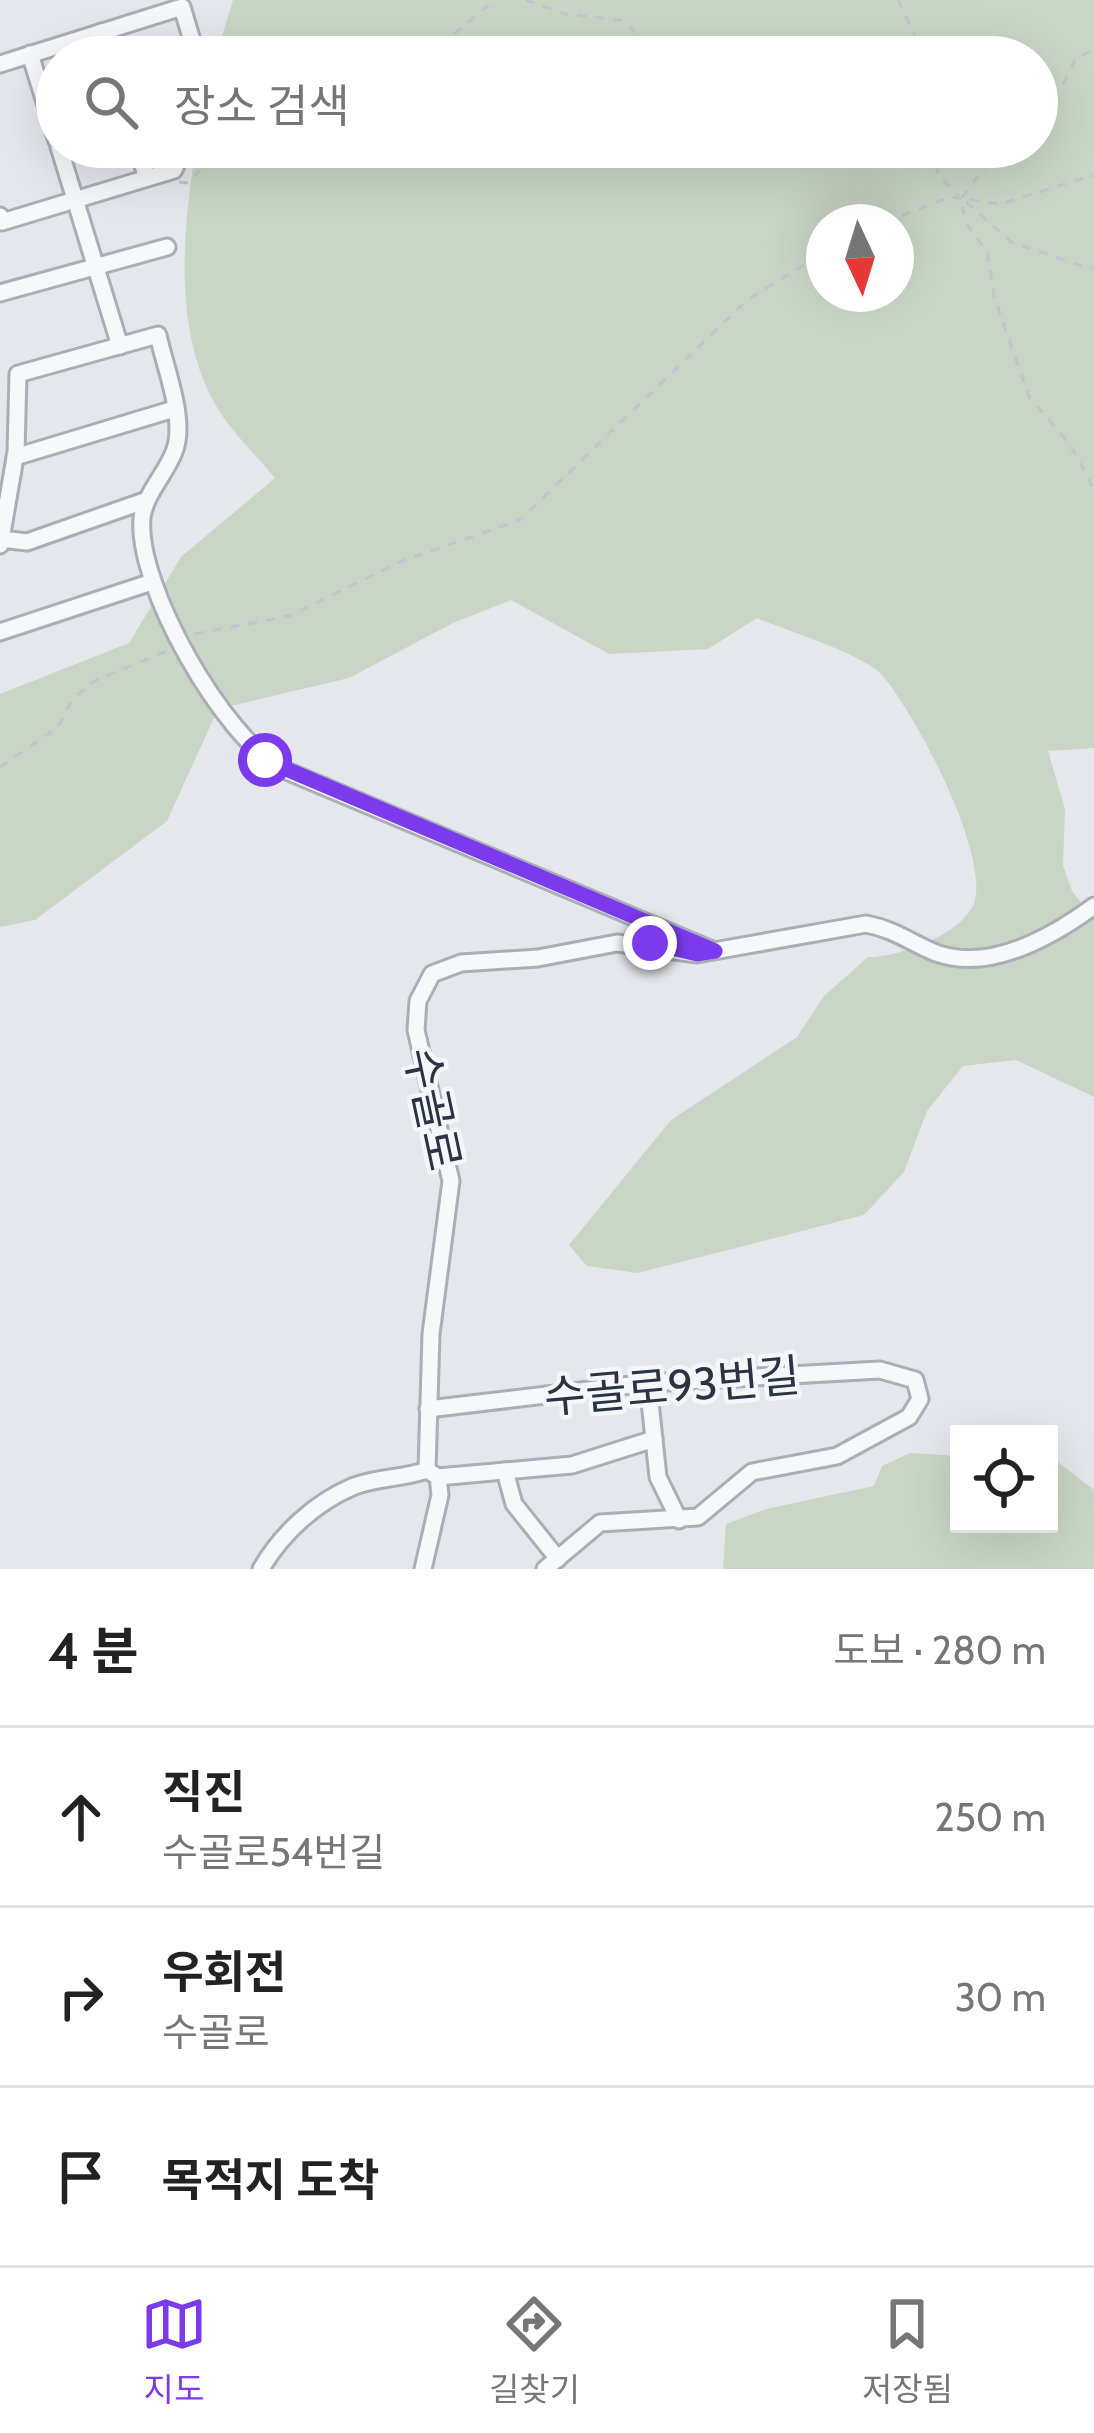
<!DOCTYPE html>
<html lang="ko">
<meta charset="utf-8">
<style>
body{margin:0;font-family:Cabin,"Noto Sans KR",sans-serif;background:#f2f2f2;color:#222}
.controls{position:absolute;right:36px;bottom:36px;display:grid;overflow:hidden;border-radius:0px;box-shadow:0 12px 48px #0002}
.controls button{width:108px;height:108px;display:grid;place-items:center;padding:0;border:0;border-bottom:3px solid #e0e0e0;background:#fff;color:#222;font:60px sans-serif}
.compass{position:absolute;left:806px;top:204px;width:108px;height:108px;border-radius:50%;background:#fff;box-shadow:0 12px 48px #0002;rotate:176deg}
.stop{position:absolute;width:36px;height:36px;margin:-27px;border:9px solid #7c3aed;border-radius:50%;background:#fff}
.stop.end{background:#7c3aed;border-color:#fff;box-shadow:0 3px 12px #0008}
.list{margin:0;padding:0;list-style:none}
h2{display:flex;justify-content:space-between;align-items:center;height:156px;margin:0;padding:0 48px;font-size:51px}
h2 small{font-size:39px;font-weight:400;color:#767676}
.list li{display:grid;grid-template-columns:78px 1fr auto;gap:36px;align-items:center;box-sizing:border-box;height:180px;padding:0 48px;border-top:3px solid #e0e0e0}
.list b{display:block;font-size:45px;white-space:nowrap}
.list p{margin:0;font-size:39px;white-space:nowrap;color:#767676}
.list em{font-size:39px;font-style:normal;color:#767676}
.icon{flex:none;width:66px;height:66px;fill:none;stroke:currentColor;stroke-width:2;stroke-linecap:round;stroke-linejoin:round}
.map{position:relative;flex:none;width:1094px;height:1569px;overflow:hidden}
.search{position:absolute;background:#fff;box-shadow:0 12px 48px #0002;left:36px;right:36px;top:36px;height:132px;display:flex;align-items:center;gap:30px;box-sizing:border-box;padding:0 42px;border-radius:66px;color:#767676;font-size:45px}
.sheet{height:696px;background:#fff}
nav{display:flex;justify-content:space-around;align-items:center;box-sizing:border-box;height:168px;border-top:3px solid #e0e0e0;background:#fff;font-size:33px;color:#767676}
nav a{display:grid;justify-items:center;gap:6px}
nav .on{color:#7c3aed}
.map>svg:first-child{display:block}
.green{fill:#c9d6c5;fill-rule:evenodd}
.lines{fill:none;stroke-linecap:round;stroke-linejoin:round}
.minor-casing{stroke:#a9aeb7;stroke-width:21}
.path{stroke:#c2c5cb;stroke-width:3;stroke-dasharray:9 9;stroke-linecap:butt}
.minor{stroke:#f7f8fa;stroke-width:15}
.route{stroke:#7c3aed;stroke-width:15}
.labels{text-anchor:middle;stroke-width:9;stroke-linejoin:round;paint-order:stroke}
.street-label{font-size:45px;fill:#2b3445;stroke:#f4f6f9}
</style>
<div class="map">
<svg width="1094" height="1569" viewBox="0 0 1094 1569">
<rect width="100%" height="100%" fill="#e4e7ec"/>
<g class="green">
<path d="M 233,0 L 1094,0 L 1094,748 L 1048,751 L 1065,809 L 1063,865 L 1072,891 L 1094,918 L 1094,1097 L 1016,1060 L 963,1066 L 927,1111 L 904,1172 L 864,1215 L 638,1273 L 587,1266 L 569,1245 L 671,1120 L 797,1037 L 824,996 L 868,957 C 897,958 967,933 975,900 C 987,849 916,715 882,675 C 863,654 787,631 757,618 L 708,649 L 609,654 L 511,600 L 453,623 L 349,678 L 218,709 L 167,821 L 35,920 L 0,927 L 0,694 L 129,643 L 181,557 L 275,478 C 259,459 241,441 226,421 C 171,345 182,234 196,147 L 1037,147 L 1037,57 L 216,57 ZM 824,222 L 896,222 L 896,294 L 824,294 Z"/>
<polygon points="910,1453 959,1456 959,1524 1049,1524 1049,1458 1054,1459 1094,1490 1094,1569 723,1569 726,1524 766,1509 874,1486 882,1466"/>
</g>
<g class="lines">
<g class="minor-casing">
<g id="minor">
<polyline points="101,32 109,57"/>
<polyline points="30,54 57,141"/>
<polyline points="0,64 182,7 197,57"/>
<polyline points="59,147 120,346"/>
<polyline points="137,147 147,178"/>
<polyline points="0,216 2,222 174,170 183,147"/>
<polyline points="0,293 167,247"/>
<polyline points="15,457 174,409"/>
<polyline points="1,539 27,542 147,500"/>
<path d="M 0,545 L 16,452 L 18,374 L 158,335 C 165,368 187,421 174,452 C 165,475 145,494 142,518 C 136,586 224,738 282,769 L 712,950"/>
<polyline points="0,632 152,582"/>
<polyline points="648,1383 658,1477 679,1520"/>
<polyline points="428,1409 648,1383 880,1370 915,1380 920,1399 909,1417 837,1456 752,1472 698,1517 600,1523 545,1569"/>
<polyline points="505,1471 514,1504 558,1559"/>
<polyline points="438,1477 572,1465 654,1439"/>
<path d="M 261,1569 C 281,1534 315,1503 352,1487 C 375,1477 403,1479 427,1470"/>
<path d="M 423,1569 L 440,1495 L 438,1477 L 427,1470 L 431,1334 L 451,1181 L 416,1030 L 418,1001 L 432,974 L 461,963 L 538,958 L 617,943 L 697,954 L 866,924 C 894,929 911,943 936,953 C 991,973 1053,936 1094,906"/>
</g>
</g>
<g class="path">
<polyline points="526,0 564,14 621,20 664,57"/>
<polyline points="898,0 924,55"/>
<polyline points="426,57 495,0"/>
<polyline points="774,57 889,44 923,57"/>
<polyline points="1037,109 1063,85 1076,58 1094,50"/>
<polyline points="933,147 938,175 959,196"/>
<path d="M 1000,147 L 961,199 C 965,225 971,232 987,251 L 994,296 L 1029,397 L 1070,444 L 1094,490"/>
<polyline points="179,182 189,183 219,147"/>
<polyline points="966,202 1011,242 1094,270"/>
<polyline points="885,222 950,197 1001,204 1094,175"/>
<polyline points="195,634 289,616 402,561 520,520 747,300 824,253"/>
<polyline points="0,767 58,727 73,698 96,680 167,651"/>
</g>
<use href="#minor" class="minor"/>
</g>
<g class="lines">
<polyline class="route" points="265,760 715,951 697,954 650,943"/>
</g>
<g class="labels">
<g class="street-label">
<text transform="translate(433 1109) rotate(78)" y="16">수골로</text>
<text transform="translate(672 1386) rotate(-5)" y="16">수골로93번길</text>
</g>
</g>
</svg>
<div class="controls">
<button><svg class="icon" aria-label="locate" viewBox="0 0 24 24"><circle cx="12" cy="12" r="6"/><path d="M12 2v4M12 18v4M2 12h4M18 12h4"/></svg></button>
</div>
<svg class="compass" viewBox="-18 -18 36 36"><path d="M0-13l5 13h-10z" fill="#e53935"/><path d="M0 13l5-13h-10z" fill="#767676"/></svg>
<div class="stop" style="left:265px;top:760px"></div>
<div class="stop end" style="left:650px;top:943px"></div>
<div class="search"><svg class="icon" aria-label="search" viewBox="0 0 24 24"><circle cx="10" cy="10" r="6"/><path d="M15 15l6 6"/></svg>장소 검색</div>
</div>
<section class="sheet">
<h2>4 분<small>도보 · 280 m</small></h2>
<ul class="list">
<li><svg class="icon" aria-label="ahead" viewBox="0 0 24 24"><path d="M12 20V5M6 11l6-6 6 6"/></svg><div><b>직진</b><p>수골로54번길</p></div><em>250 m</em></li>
<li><svg class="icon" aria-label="right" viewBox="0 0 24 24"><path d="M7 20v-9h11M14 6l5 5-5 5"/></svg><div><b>우회전</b><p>수골로</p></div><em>30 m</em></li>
<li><svg class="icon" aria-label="arrive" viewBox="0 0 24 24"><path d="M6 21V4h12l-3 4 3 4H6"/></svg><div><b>목적지 도착</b></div></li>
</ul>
</section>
<nav>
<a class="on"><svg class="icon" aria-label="map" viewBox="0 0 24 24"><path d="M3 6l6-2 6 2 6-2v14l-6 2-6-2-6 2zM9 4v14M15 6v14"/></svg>지도</a>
<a><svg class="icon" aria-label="directions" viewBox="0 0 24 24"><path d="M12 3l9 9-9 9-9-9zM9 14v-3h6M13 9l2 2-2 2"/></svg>길찾기</a>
<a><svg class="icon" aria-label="saved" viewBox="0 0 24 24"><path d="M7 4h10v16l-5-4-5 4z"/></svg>저장됨</a>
</nav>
